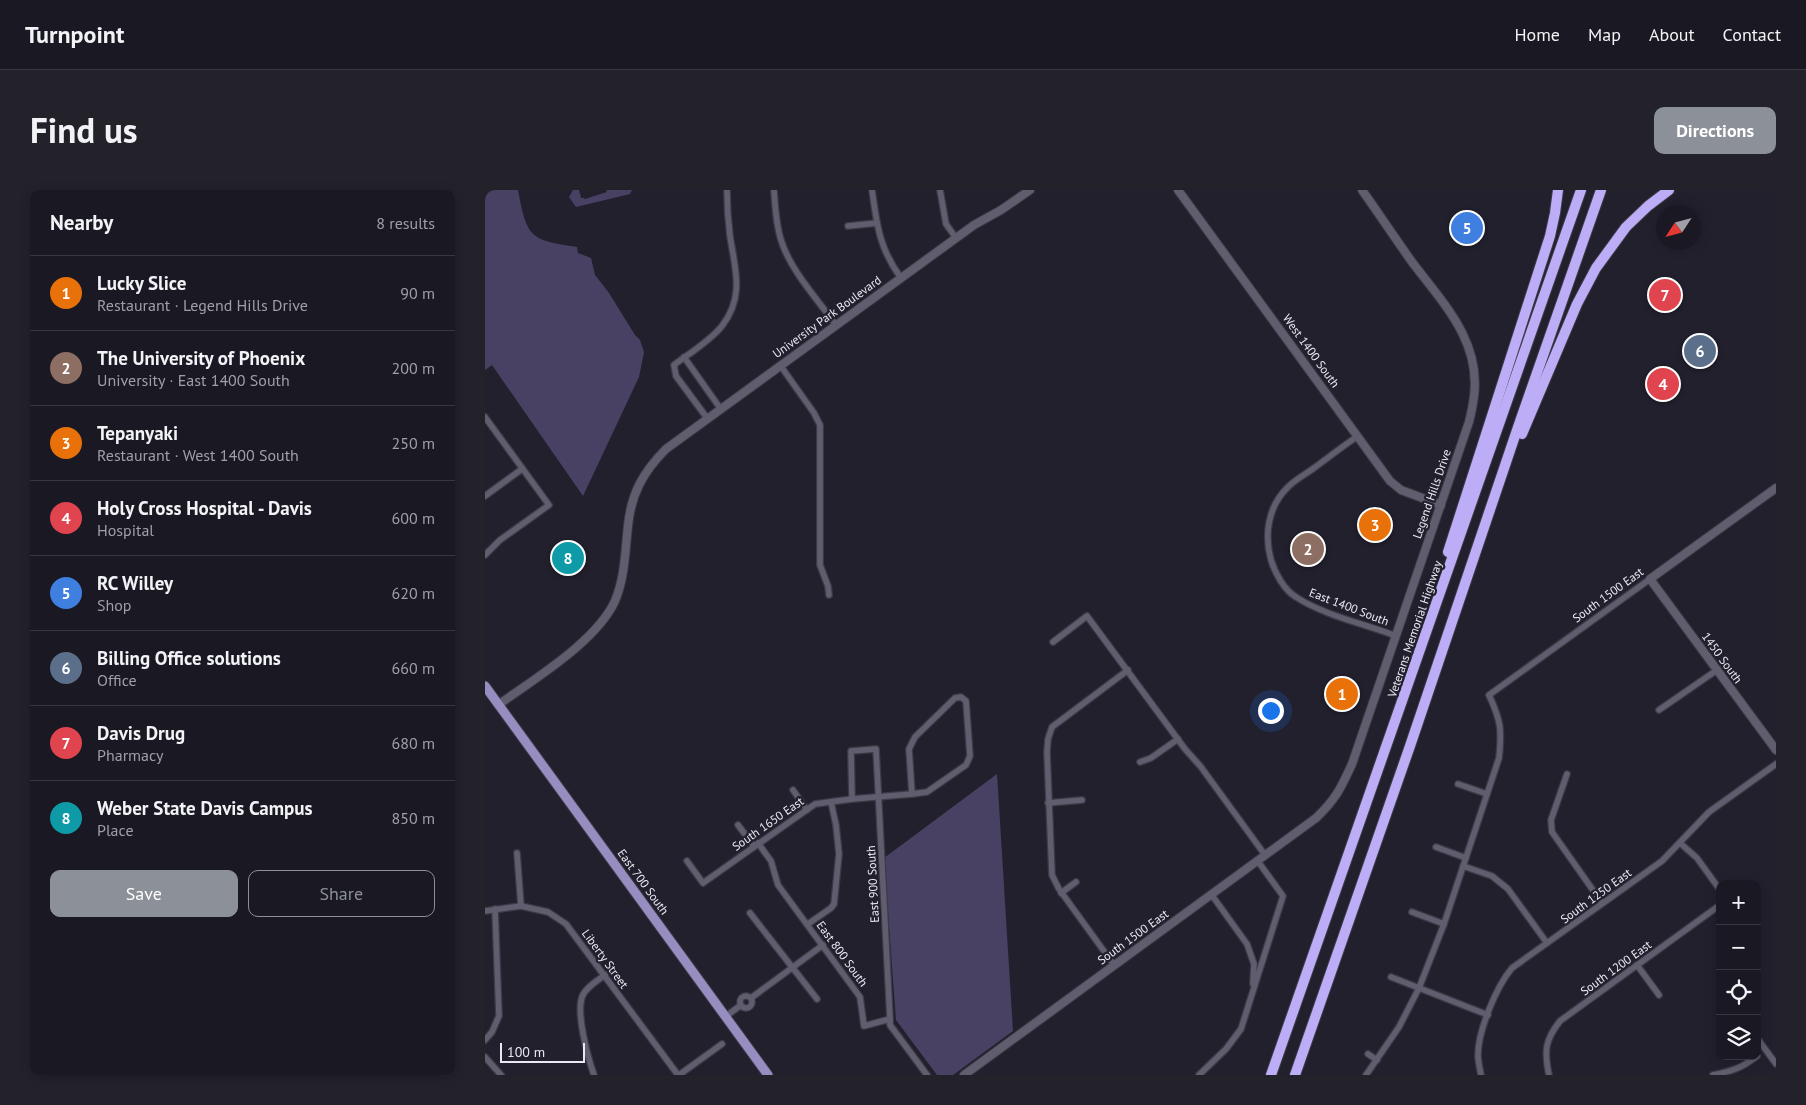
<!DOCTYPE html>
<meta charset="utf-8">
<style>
body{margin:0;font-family:"PT Sans",sans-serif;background:#23212a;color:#f1f3f6}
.controls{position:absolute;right:15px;bottom:15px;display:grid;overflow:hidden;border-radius:10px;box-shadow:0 2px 12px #0003}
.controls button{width:45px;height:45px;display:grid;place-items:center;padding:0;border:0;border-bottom:1px solid #383740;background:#1a1822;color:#f1f3f6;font:25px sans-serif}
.compass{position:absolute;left:1171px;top:15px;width:45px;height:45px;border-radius:50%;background:#1a1822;box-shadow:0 2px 12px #0003;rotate:234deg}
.scale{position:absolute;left:15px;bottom:12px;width:85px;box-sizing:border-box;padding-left:5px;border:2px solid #eae9f3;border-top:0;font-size:14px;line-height:18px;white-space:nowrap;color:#eae9f3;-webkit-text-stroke:4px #23202e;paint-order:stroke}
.you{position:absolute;left:785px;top:520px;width:18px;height:18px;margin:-12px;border:4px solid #fff;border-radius:50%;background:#1a73e8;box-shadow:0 0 0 8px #1a73e833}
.badge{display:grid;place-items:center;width:32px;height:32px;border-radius:50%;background:#8c9099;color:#fff;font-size:16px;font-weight:700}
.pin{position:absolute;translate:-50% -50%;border:2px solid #fff;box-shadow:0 1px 5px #0006}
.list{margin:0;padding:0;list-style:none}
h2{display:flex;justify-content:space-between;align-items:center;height:65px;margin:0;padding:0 20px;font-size:21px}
h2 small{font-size:16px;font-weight:400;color:#9fa0a5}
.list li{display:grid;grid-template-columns:32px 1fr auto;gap:15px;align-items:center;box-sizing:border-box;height:75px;padding:0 20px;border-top:1px solid #383740}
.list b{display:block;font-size:19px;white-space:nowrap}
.list p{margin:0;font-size:16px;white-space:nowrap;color:#9fa0a5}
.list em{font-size:16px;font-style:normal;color:#9fa0a5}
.actions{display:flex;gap:10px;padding:15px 20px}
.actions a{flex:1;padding:11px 0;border:1px solid #8c9099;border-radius:10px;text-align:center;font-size:18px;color:#8c9099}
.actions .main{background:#8c9099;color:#fff}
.icon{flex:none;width:28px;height:28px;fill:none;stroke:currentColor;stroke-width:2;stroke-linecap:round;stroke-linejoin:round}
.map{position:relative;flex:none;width:1291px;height:885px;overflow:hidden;border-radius:10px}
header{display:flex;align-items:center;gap:30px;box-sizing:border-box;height:70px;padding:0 25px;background:#1a1822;border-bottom:1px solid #383740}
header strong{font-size:24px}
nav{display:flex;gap:28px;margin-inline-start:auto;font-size:18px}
.intro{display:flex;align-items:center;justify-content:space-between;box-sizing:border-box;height:120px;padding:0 30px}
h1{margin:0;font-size:35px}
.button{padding:12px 22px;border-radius:10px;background:#8c9099;color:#fff;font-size:18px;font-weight:700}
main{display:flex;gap:30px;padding:0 30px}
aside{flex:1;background:#1a1822;border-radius:10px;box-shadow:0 2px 12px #0003}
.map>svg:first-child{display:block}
.green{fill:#484163}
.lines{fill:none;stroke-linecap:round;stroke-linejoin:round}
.street-casing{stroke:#3d3a47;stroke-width:8}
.secondary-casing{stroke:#3d3a47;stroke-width:10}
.primary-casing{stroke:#3d3a47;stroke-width:11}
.highway-casing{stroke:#3d3a47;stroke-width:12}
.street{stroke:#605d6e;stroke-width:5.5}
.secondary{stroke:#605d6e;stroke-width:8}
.primary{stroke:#988dc0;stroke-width:9}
.highway{stroke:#bdadf6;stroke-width:10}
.labels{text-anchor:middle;stroke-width:4.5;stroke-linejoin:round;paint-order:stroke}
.street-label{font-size:12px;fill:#eae9f3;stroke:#23202e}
</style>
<header>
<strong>Turnpoint</strong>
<nav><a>Home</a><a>Map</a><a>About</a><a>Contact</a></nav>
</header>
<div class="intro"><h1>Find us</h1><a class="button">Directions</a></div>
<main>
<aside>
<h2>Nearby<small>8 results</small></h2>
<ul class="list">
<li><span class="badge" style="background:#e8710a">1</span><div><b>Lucky Slice</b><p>Restaurant · Legend Hills Drive</p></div><em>90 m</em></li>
<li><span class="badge" style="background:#8d6e63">2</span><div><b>The University of Phoenix</b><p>University · East 1400 South</p></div><em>200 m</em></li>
<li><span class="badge" style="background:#e8710a">3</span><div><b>Tepanyaki</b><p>Restaurant · West 1400 South</p></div><em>250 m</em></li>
<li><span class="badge" style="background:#e0444e">4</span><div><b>Holy Cross Hospital - Davis</b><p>Hospital</p></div><em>600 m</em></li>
<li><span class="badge" style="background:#3f7fe0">5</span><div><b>RC Willey</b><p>Shop</p></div><em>620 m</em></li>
<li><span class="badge" style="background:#5c6f8a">6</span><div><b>Billing Office solutions</b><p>Office</p></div><em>660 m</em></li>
<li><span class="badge" style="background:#e0444e">7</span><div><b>Davis Drug</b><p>Pharmacy</p></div><em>680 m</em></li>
<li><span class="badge" style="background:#0f9aa8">8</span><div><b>Weber State Davis Campus</b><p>Place</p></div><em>850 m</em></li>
</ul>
<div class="actions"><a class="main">Save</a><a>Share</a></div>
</aside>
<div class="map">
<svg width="1291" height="885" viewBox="0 0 1291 885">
<rect width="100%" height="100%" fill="#23202e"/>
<g class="green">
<path d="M 0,0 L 33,0 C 42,47 44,50 92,57 L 93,63 L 106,68 L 110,85 L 124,103 L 150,145 L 155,150 L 159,162 L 154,187 L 98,306 L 7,175 L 0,180 Z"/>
<polygon points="88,0 94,0 96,8 99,8 100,9 122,2 121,0 147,0 145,4 91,17 84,7"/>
<polygon points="512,584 528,841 468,885 452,885 411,830 399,668"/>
</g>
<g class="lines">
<g class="street-casing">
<g id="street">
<path d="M 289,0 C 290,17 291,34 296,50 C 305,80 333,110 351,135"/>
<path d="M 387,0 C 392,35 394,58 416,88"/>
<polyline points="455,0 461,34 471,48"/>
<polyline points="363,36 392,33"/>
<polyline points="199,167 235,218"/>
<polyline points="295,175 329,223 335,235 335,375 343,396 344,405"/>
<polyline points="0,227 64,315 15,350 0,365"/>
<path d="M 222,228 L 191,186 L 189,175 C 205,163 225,151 237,136 C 260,106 250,79 245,46 C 243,31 242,15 242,0"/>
<path d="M 873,246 C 858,256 844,267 829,278 C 821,284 809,290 802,298 C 783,317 779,345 786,370 C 790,383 799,400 811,407 C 838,425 880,434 911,446"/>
<polyline points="0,306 37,279"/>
<polyline points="568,452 602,426 700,559 716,577 780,665"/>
<polygon points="476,507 481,511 485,566 481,575 442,602 427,604 424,559 430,547 470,508"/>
<polyline points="1174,520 1232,480"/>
<polyline points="655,572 666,568 693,549"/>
<polyline points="1082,584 1066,630 1067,642 1117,713"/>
<polyline points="973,594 1002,604"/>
<polyline points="308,600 322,620"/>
<polyline points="367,609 366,561 391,559 405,829"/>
<polyline points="563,613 597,610"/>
<polyline points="253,635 269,656"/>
<polyline points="273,653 286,671 293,695 375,807 379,836 405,829 405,835 442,885"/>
<polyline points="1195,653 1212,668 1235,700"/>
<polyline points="951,657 981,668"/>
<polyline points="32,663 36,716"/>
<polyline points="202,671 218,693 330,614 367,609 427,604"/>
<polyline points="978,676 1007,686 1023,699 1062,753"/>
<polyline points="576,703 591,692"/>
<polyline points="726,704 762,754 769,774 768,794"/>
<polyline points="0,721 36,716 63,722 81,734 193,885"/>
<polyline points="927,722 959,734"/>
<polyline points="265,723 332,809"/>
<polyline points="323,734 346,718 349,714 354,664 351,635 346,612"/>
<polyline points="629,775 574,699 567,685 562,562 563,549 567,537 643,480"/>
<polyline points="1152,775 1174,805"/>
<polyline points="906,787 1003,825"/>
<circle cx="261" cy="812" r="6"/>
<polyline points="266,808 338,755"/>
<polyline points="240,827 256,815"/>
<polyline points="1272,848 1291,874"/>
<polyline points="0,850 7,842 14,826 10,719"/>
<polyline points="883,864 892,870"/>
<polyline points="0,867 16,885"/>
<path d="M 109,885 C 103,868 91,824 97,807 C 100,798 112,791 120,785"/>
<polyline points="194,885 237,854"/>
<polyline points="714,885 741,859 756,839 798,706 772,670"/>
<path d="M 881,885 L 914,837 L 934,798 L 959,734 L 1014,568 C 1017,540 1016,531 1004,505 L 1165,389"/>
<path d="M 996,885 C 995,879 993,872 993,865 C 993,841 1011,797 1027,778 L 1177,671 L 1224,622 L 1291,574"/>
<path d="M 1064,885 C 1059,861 1060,850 1075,831 L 1235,715"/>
<path d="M 1228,885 C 1247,881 1257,878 1272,866"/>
</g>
</g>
<g class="secondary-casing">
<g id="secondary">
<polyline points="693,0 905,291 916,300 956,315"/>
<polyline points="1291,298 1165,389 1291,560"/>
<path d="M 13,515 C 49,489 111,452 130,411 C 140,387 140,362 143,336 C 146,304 158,282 181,259 L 489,35 L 516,20 L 545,0"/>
<path d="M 479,885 L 831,628 C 851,609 856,598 867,574 L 984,232 C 986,224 988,215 989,206 C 996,151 958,113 927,72 C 910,48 894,24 877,0"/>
</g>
</g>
<g class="primary-casing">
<polyline id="primary" points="0,496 283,885"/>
</g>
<g class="highway-casing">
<g id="highway">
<polyline points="1037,244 1092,114 1111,78 1141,37 1163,16 1184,0"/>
<polyline points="963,362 1065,46 1070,23 1073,0"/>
<polyline points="786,885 1096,0"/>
<polyline points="810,885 925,556 1033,237 1116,0"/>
</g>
</g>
<use href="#street" class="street"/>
<use href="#secondary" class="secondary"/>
<use href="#primary" class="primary"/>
<use href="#highway" class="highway"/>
</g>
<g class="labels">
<g class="street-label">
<text transform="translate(342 127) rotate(-36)" y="4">University Park Boulevard</text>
<text transform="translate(826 161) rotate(54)" y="4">West 1400 South</text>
<text transform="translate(947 304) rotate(-71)" y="4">Legend Hills Drive</text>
<text transform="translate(1123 405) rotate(-36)" y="4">South 1500 East</text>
<text transform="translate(864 417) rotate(21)" y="4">East 1400 South</text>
<text transform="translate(930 439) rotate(-71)" y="4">Veterans Memorial Highway</text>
<text transform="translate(1237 468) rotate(54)" y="4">1450 South</text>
<text transform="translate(283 634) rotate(-35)" y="4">South 1650 East</text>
<text transform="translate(158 692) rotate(54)" y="4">East 700 South</text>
<text transform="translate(388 694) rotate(-93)" y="4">East 900 South</text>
<text transform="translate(1111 706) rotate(-36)" y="4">South 1250 East</text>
<text transform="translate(648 747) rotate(-36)" y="4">South 1500 East</text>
<text transform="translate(357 764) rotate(54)" y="4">East 800 South</text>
<text transform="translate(120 769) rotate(54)" y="4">Liberty Street</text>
<text transform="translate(1131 778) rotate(-36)" y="4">South 1200 East</text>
</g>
</g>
</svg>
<div class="controls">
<button>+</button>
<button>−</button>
<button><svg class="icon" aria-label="locate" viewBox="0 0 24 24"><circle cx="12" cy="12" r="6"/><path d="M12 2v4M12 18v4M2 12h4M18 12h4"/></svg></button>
<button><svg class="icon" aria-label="layers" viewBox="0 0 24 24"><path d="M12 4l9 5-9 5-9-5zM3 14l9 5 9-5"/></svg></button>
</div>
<svg class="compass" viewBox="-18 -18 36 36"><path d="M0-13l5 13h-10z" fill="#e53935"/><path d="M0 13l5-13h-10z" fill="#9fa0a5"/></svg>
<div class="scale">100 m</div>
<div class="you"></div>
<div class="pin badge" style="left:857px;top:504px;background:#e8710a">1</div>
<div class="pin badge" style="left:823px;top:359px;background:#8d6e63">2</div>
<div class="pin badge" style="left:890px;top:335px;background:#e8710a">3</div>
<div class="pin badge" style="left:1178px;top:194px;background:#e0444e">4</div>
<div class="pin badge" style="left:982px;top:38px;background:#3f7fe0">5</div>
<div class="pin badge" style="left:1215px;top:161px;background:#5c6f8a">6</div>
<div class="pin badge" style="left:1180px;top:105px;background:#e0444e">7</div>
<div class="pin badge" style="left:83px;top:368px;background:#0f9aa8">8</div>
</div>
</main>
